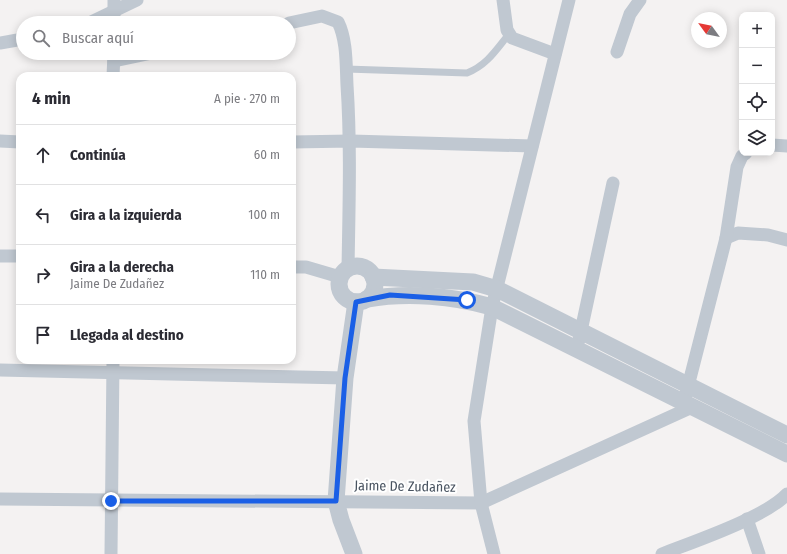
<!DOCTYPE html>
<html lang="es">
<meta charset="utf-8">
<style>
body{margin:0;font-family:"Fira Sans Condensed",sans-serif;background:#f2f2f3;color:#2b2b33}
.controls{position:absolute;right:12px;top:12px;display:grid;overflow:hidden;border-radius:8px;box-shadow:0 2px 10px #0003}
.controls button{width:36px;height:36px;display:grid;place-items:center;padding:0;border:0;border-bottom:1px solid #e1e1e2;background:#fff;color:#2b2b33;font:20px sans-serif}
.compass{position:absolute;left:691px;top:12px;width:36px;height:36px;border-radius:50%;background:#fff;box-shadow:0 2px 10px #0003;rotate:303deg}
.stop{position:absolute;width:12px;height:12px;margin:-9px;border:3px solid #1a5fe6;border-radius:50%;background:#fff}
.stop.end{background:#1a5fe6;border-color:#fff;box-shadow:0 1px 4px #0008}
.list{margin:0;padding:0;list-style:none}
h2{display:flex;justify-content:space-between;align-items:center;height:52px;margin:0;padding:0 16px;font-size:17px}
h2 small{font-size:13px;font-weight:400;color:#7c7c81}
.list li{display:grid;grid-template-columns:26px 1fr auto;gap:12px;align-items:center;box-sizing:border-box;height:60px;padding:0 16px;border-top:1px solid #e1e1e2}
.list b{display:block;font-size:15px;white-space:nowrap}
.list p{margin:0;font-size:13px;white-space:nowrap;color:#7c7c81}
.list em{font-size:13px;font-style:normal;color:#7c7c81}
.icon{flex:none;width:22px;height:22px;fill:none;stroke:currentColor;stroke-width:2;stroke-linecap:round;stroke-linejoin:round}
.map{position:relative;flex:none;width:787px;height:554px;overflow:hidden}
.search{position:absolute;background:#fff;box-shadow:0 2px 10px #0003;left:16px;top:16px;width:280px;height:44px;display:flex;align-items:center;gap:10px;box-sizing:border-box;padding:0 14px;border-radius:22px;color:#7c7c81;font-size:15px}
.panel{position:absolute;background:#fff;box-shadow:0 2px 10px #0003;left:16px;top:72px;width:280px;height:292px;border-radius:12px}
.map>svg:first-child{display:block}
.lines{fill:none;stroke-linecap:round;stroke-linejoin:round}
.service{stroke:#c0c8d1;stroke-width:7}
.minor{stroke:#c0c8d1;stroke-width:13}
.tertiary{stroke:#c0c8d1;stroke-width:17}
.route{stroke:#1a5fe6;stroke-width:5}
.labels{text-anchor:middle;stroke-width:4;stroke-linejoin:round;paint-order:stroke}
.street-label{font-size:14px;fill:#495360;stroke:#fff}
</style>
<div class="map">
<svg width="787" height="554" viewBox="0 0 787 554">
<rect width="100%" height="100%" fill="#f4f2f2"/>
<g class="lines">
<path class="service" d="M 346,69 L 467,73 C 487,65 496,50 509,34"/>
<g class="minor">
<polyline points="503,0 507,30 512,38 555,54"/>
<polyline points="89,23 137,0"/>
<polyline points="114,23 114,0"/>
<path d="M 289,23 L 322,16 L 338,22 C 347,40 346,65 347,85 C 351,146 349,207 348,269"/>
<polyline points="0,43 23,39"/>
<polyline points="617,52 630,14 640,0"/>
<polyline points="114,61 152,53"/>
<polyline points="113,76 114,54"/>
<polyline points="0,141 20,142"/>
<polyline points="292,142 351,141 532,146"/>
<polyline points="772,145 787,146"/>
<polyline points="726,238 738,233 768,235 787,240"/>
<polyline points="0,256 20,256"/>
<polyline points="292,267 306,267 340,277"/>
<polyline points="579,340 613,183"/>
<polyline points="0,370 345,378"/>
<polyline points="684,402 726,238 737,167 742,156 746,153"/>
<polyline points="0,499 481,503 692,407"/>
<polyline points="747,519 759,554"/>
<polyline points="111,554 113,360"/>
<polyline points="494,554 481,503 474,421 492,307 569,0"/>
<path d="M 662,554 C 695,541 764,518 787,494"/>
</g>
<g class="tertiary">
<circle cx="357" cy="284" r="18"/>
<polyline points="373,277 473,282 497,289 787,435"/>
<path d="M 367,299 C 408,292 453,296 492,307 L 787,454"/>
<polyline points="354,554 341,520 336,501 345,378 356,302"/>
</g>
</g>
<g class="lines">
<polyline class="route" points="111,501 336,501 345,378 356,302 390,295 467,300"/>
</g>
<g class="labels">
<g class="street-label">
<text transform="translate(405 486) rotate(1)" y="5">Jaime De Zudañez</text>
</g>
</g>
</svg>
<div class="controls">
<button>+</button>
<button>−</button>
<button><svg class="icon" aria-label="locate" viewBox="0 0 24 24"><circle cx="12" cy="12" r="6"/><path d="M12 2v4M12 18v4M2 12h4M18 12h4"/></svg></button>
<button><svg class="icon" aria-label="layers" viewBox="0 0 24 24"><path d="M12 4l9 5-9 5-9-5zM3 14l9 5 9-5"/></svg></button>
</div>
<svg class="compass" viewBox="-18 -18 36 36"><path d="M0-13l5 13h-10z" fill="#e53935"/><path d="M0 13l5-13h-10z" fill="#7c7c81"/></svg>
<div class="stop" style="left:467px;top:300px"></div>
<div class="stop end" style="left:111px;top:501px"></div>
<div class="search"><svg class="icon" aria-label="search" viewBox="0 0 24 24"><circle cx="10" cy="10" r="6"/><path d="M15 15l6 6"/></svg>Buscar aquí</div>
<section class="panel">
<h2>4 min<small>A pie · 270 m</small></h2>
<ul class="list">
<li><svg class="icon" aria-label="ahead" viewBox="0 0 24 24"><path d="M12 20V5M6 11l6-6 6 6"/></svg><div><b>Continúa</b></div><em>60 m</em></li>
<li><svg class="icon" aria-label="left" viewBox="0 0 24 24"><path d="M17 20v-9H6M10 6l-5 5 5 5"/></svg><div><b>Gira a la izquierda</b></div><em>100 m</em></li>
<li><svg class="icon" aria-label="right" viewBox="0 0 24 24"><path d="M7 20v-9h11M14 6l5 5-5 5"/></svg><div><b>Gira a la derecha</b><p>Jaime De Zudañez</p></div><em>110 m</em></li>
<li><svg class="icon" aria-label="arrive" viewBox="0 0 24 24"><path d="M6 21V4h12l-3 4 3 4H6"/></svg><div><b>Llegada al destino</b></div></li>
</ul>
</section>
</div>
